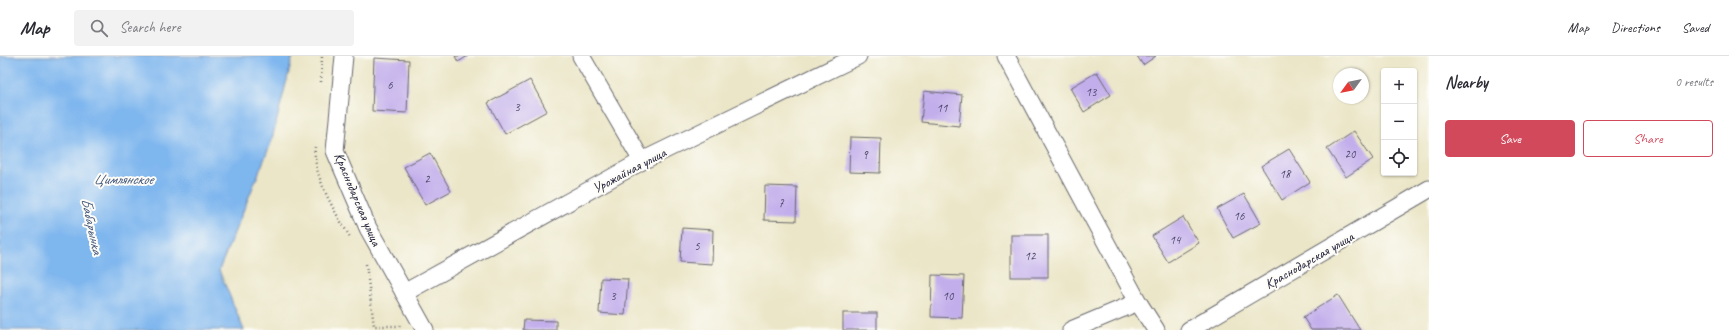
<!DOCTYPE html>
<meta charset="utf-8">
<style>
body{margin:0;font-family:Caveat,sans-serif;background:#f2f2f3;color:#2b2b33}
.controls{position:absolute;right:12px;top:12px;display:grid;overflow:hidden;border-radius:4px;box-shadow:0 1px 3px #0004}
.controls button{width:36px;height:36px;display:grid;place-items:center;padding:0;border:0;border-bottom:1px solid #e1e1e2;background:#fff;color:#2b2b33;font:20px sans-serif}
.compass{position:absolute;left:1333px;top:12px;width:36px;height:36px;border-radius:50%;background:#fff;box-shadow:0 1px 3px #0004;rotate:237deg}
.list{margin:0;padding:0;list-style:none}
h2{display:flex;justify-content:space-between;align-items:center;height:52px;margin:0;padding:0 16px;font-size:17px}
h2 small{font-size:13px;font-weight:400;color:#7c7c81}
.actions{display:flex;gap:8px;padding:12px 16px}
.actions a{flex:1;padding:9px 0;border:1px solid #d1495b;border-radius:4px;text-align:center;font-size:14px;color:#d1495b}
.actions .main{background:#d1495b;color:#fff}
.icon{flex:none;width:22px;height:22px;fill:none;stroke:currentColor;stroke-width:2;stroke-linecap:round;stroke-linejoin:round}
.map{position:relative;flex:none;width:1429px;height:274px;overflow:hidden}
header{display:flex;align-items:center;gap:24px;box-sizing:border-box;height:56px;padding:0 20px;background:#fff;border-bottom:1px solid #e1e1e2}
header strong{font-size:19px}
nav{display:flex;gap:22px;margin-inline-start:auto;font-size:14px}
.search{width:280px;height:36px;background:#f2f2f3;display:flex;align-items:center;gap:10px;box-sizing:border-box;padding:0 14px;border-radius:4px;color:#7c7c81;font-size:15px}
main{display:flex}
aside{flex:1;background:#fff}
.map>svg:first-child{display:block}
.water{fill:#7eb6ee;stroke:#506c94}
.building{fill:#c2aeeb}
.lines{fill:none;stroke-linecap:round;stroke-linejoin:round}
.minor-casing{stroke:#68676c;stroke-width:19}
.path{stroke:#68676c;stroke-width:2.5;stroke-dasharray:1 3;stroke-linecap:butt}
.minor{stroke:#fff;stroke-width:17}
.labels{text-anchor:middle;stroke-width:4;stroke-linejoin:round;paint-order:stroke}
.number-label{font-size:12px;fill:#4a4567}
.street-label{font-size:14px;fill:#22223b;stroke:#fdfcf7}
.water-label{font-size:15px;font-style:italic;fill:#42567a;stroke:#fdfcf7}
</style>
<header>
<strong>Map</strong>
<div class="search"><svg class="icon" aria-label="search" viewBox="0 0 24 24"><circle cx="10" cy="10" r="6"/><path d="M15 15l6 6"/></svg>Search here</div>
<nav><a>Map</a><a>Directions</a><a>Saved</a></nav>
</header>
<main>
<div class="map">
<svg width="1429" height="274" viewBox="0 0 1429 274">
<rect width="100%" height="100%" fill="#fdfcf7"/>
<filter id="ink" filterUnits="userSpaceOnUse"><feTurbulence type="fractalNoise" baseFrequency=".025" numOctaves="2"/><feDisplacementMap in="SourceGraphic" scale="8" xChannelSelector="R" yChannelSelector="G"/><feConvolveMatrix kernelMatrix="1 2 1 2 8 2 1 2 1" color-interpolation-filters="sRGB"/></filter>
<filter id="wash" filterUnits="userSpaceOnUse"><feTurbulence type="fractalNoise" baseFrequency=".012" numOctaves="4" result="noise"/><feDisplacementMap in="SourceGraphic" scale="16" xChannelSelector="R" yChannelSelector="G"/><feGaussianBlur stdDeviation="0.9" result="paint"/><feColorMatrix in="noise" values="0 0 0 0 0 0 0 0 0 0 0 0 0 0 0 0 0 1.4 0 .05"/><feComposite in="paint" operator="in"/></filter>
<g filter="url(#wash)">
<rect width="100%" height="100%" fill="#ebe6c8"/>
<polygon class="water" points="0,0 293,0 271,87 219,214 244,274 0,274"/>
<g id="blocks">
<g class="building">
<polygon points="455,0 468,0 458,6"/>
<polygon points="1137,0 1156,0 1143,9"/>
<polygon points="374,2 409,4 407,57 372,55"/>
<polygon points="1097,16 1111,39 1084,56 1070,32"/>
<polygon points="530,24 547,55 505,78 488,47"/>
<polygon points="924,35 962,39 959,70 921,66"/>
<polygon points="1354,75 1373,103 1346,121 1327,93"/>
<polygon points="850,81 881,82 880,117 849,116"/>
<polygon points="1289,93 1310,126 1282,144 1261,110"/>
<polygon points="430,97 451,135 425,149 404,111"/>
<polygon points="765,130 797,131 796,165 764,164"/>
<polygon points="1244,138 1261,167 1233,182 1217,153"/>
<polygon points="1183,161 1199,187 1168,206 1152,180"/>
<polygon points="682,172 713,174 712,208 680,206"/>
<rect x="1011" y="179" width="37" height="42"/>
<polygon points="932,219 964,220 962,262 931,261"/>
<polygon points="601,222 628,223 625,259 599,257"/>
<polygon points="1338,239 1360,274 1311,274 1303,261"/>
<rect x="843" y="257" width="34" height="17"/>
<polygon points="524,264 556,265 556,274 523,274"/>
</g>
</g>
</g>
<g filter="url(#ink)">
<use href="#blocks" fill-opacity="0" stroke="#68676c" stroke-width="1"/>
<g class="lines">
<g class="minor-casing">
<g id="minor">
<polyline points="344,0 335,95 368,172 425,274"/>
<polyline points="581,0 642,105"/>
<polyline points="1006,0 1138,246"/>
<polyline points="404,237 642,105 858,0"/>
<polyline points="1071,274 1138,246 1156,274"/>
<polyline points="1189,274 1429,133"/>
</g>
</g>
<g class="path">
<polyline points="321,26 322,0"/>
<path d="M 315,91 C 312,119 336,158 350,181"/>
<polyline points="366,208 374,270 402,270"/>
</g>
<use href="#minor" class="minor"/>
</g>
</g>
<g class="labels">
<g class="number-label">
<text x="390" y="33">6</text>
<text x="1091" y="40">13</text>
<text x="517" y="55">3</text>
<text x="942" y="56">11</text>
<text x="1350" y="102">20</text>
<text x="865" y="103">9</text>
<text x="1285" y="122">18</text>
<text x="427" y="127">2</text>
<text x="781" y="151">7</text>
<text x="1239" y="164">16</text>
<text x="1175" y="188">14</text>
<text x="697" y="194">5</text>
<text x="1030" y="204">12</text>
<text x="613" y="244">3</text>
<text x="948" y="244">10</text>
</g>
<g class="street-label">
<text transform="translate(629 114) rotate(-28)" y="5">Урожайная улица</text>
<text transform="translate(358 143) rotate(67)" y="5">Краснодарская улица</text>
<text transform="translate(1309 204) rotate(-30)" y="5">Краснодарская улица</text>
</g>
<g class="water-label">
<text x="123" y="128">Цимлянское</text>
<text transform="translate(92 170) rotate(78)" y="5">Бабарынка</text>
</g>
</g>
</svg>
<div class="controls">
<button>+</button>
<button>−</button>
<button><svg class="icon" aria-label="locate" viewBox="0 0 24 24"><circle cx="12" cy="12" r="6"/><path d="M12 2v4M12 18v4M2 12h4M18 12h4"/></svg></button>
</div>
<svg class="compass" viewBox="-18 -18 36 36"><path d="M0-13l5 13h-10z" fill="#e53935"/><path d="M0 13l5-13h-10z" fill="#7c7c81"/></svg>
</div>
<aside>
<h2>Nearby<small>0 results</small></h2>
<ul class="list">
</ul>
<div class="actions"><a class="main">Save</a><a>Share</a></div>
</aside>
</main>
